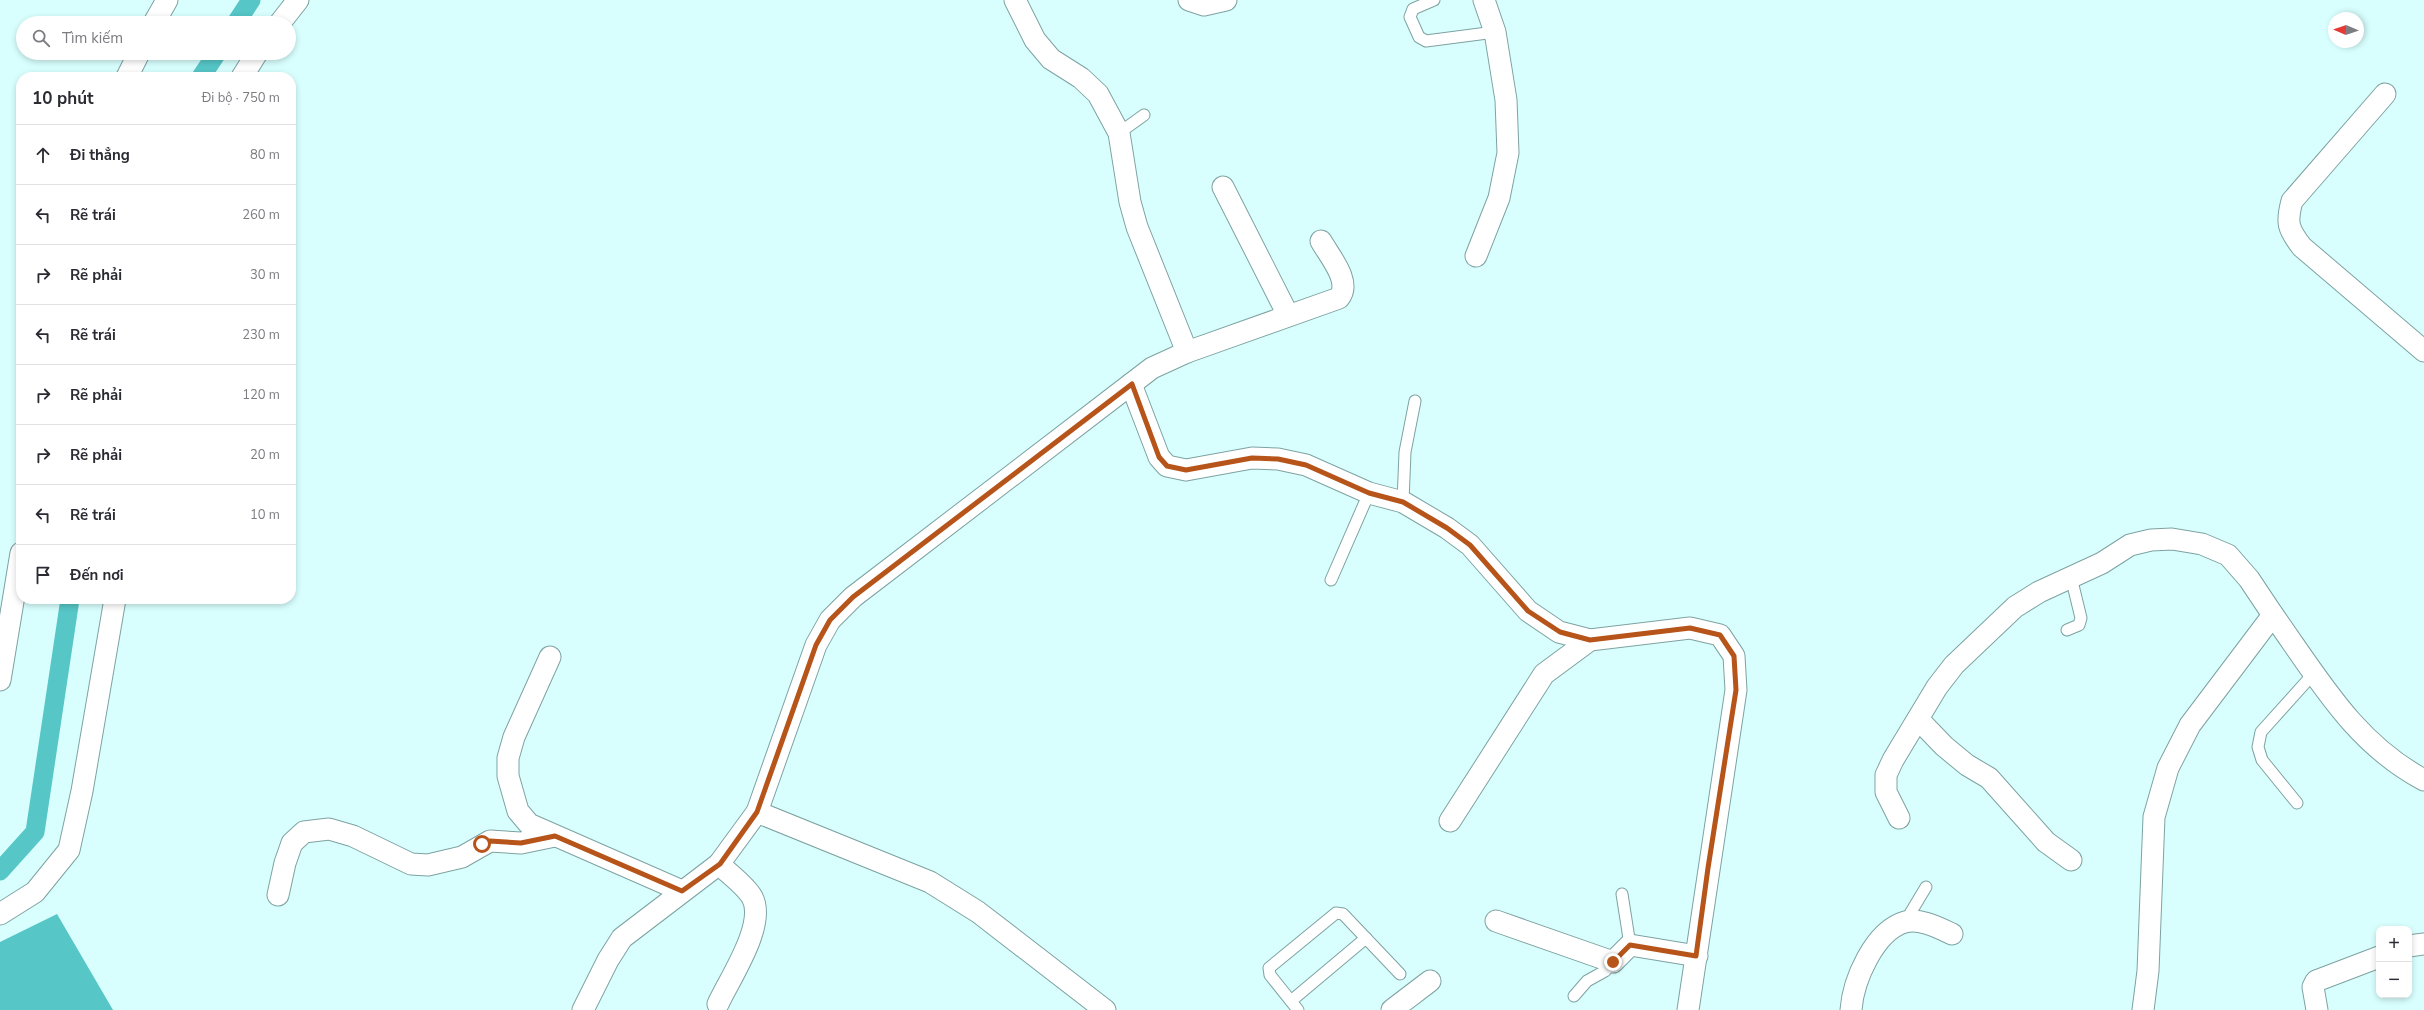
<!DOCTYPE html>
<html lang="vi">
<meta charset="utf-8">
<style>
body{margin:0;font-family:"Nunito Sans",sans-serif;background:#f7f7f7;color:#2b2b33}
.controls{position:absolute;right:12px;bottom:12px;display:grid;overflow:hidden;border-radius:8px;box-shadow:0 2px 6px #0003}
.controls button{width:36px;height:36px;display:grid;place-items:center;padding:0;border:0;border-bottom:1px solid #e1e1e2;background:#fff;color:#2b2b33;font:20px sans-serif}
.compass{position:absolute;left:2328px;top:12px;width:36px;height:36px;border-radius:50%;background:#fff;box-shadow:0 2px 6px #0003;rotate:272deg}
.stop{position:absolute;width:12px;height:12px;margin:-9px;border:3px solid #b6541a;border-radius:50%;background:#fff}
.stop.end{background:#b6541a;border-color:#fff;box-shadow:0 1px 4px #0008}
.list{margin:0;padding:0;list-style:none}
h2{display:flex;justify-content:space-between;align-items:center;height:52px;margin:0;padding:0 16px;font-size:17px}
h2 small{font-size:13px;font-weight:400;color:#7c7c81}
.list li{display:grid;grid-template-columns:26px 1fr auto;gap:12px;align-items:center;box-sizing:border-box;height:60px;padding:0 16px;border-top:1px solid #e1e1e2}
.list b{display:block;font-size:15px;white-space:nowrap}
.list em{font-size:13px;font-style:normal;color:#7c7c81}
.icon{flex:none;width:22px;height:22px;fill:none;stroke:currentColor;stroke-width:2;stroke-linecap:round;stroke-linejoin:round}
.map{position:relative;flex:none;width:2424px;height:1010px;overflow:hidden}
.search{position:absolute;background:#fff;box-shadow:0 2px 6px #0003;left:16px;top:16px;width:280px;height:44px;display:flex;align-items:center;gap:10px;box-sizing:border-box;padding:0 14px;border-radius:22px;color:#7c7c81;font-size:15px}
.panel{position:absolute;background:#fff;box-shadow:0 2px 6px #0003;left:16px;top:72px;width:280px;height:532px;border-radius:16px}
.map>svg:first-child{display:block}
.water{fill:#56c6c7}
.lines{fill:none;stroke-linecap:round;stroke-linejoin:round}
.canal{stroke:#56c6c7;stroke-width:19}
.service-casing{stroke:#7ea2a2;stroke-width:13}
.minor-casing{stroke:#7ea2a2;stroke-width:23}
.service{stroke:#fff;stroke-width:11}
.minor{stroke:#fff;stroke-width:21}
.route{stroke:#b6541a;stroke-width:5}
</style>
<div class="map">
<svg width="2424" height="1010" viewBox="0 0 2424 1010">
<rect width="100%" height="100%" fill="#d8fffe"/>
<polygon class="water" points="57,914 113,1010 0,1010 0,942"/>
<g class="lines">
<g class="canal">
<polyline points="236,23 251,0"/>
<polyline points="201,77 217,53"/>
<polyline points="0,871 35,832 70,599"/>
</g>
<g class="service-casing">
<g id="service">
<polyline points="1434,0 1413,9 1410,17 1419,37 1426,41 1495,32"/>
<polyline points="1119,133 1144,115"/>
<polyline points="1403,502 1405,452 1415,401"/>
<polyline points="1331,580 1369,493"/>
<polyline points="2067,630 2079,625 2081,618 2071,577"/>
<polyline points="2297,803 2262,760 2258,747 2261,732 2314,673"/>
<polyline points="1622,894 1630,945"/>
<polyline points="1905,922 1926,887"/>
<polyline points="1574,996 1587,981 1605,971 1613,962"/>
<polyline points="1291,1001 1366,938"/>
<polyline points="1298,1010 1270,975 1269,968 1336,913 1343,914 1400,974"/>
</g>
</g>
<g class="minor-casing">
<g id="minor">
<polyline points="1189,0 1204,5 1226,0"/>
<polyline points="154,23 167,0"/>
<polyline points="280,23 298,0"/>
<polyline points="127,77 139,53"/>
<polyline points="242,77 257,53"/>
<path d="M 2385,94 L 2292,201 C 2286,223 2288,229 2302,247 L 2424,351"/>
<polyline points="1223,187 1288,315"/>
<polyline points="1476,256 1499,198 1508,153 1506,100 1495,32 1484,0"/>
<path d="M 1187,352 L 1339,298 C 1352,282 1330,257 1321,241"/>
<polyline points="1131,384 1159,457 1167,466 1186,470 1252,458 1278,459 1306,465 1369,493 1403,502 1447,528 1470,545 1528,611 1559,632 1590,640"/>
<polyline points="550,657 514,737 508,758 508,776 518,811 529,824 682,891"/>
<polyline points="0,680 21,553"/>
<polyline points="1918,719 1944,746 1967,765 1989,778 2046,842 2071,860"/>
<polyline points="757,812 930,882 978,912 1105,1010"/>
<polyline points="1899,818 1886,792 1886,775 1893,760 1937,687 1954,665 2015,607 2039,592 2102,563 2130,545 2151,540 2172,539 2202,544 2228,555 2249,579 2273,615"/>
<polyline points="1450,821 1544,674 1590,640 1690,628 1720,635 1734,656 1736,690 1688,1010"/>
<polyline points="278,895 285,863 292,843 304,832 329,829 353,836 411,864 428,865 462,857 490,841 521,843 555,836"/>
<polyline points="0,914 35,892 69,850 82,791 115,599"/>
<polyline points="1496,921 1613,962 1630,945 1697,956"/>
<polyline points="2409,946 2424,944"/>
<path d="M 718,1004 C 730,978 767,924 752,897 C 745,885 729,874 719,864"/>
<polyline points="583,1010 608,960 622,938 719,864 757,812 816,645 830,620 853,597 1152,368 1187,352 1137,227 1130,202 1119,133 1098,94 1081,78 1051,59 1035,40 1015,0"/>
<polyline points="1392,1010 1430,981"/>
<path d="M 1851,1010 C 1853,981 1874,931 1905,922 C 1920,918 1939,928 1952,934"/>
<path d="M 2143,1010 L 2148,971 L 2154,817 L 2168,768 L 2190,725 L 2273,615 C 2318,678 2354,743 2424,780"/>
<polyline points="2317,1010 2313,987 2316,981 2379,957"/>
</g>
</g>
<use href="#service" class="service"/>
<use href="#minor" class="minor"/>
</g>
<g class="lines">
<polyline class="route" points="482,844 490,841 521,843 555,836 682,891 720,864 757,812 816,645 830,620 853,597 1132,384 1159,457 1167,466 1186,470 1252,458 1278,459 1306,465 1369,493 1403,502 1447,528 1470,545 1528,611 1560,632 1590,640 1690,628 1720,635 1734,656 1736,690 1708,868 1696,956 1630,945 1613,962"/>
</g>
</svg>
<div class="controls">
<button>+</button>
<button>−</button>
</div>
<svg class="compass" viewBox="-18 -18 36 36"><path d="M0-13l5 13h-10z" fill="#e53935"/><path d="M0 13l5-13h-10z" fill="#7c7c81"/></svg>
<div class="stop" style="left:482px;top:844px"></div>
<div class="stop end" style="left:1613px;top:962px"></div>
<div class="search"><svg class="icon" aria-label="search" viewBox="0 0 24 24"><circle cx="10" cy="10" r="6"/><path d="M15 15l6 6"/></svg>Tìm kiếm</div>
<section class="panel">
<h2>10 phút<small>Đi bộ · 750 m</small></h2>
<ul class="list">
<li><svg class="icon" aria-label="ahead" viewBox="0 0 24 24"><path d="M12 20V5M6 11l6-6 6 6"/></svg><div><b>Đi thẳng</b></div><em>80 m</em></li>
<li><svg class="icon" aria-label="left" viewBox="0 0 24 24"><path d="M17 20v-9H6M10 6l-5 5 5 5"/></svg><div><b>Rẽ trái</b></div><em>260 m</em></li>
<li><svg class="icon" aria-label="right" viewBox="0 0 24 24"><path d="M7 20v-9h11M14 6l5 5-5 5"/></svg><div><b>Rẽ phải</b></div><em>30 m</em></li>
<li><svg class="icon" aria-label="left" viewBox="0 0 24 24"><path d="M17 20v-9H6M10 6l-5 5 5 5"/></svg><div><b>Rẽ trái</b></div><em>230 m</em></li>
<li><svg class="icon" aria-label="right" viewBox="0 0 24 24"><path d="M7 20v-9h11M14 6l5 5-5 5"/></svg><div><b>Rẽ phải</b></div><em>120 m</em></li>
<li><svg class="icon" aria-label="right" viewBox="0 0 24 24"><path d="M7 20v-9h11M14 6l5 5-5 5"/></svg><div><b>Rẽ phải</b></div><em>20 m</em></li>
<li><svg class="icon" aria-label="left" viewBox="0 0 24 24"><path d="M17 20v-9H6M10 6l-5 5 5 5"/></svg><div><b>Rẽ trái</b></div><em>10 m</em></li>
<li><svg class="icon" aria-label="arrive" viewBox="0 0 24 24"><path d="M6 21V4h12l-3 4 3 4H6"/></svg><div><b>Đến nơi</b></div></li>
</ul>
</section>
</div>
